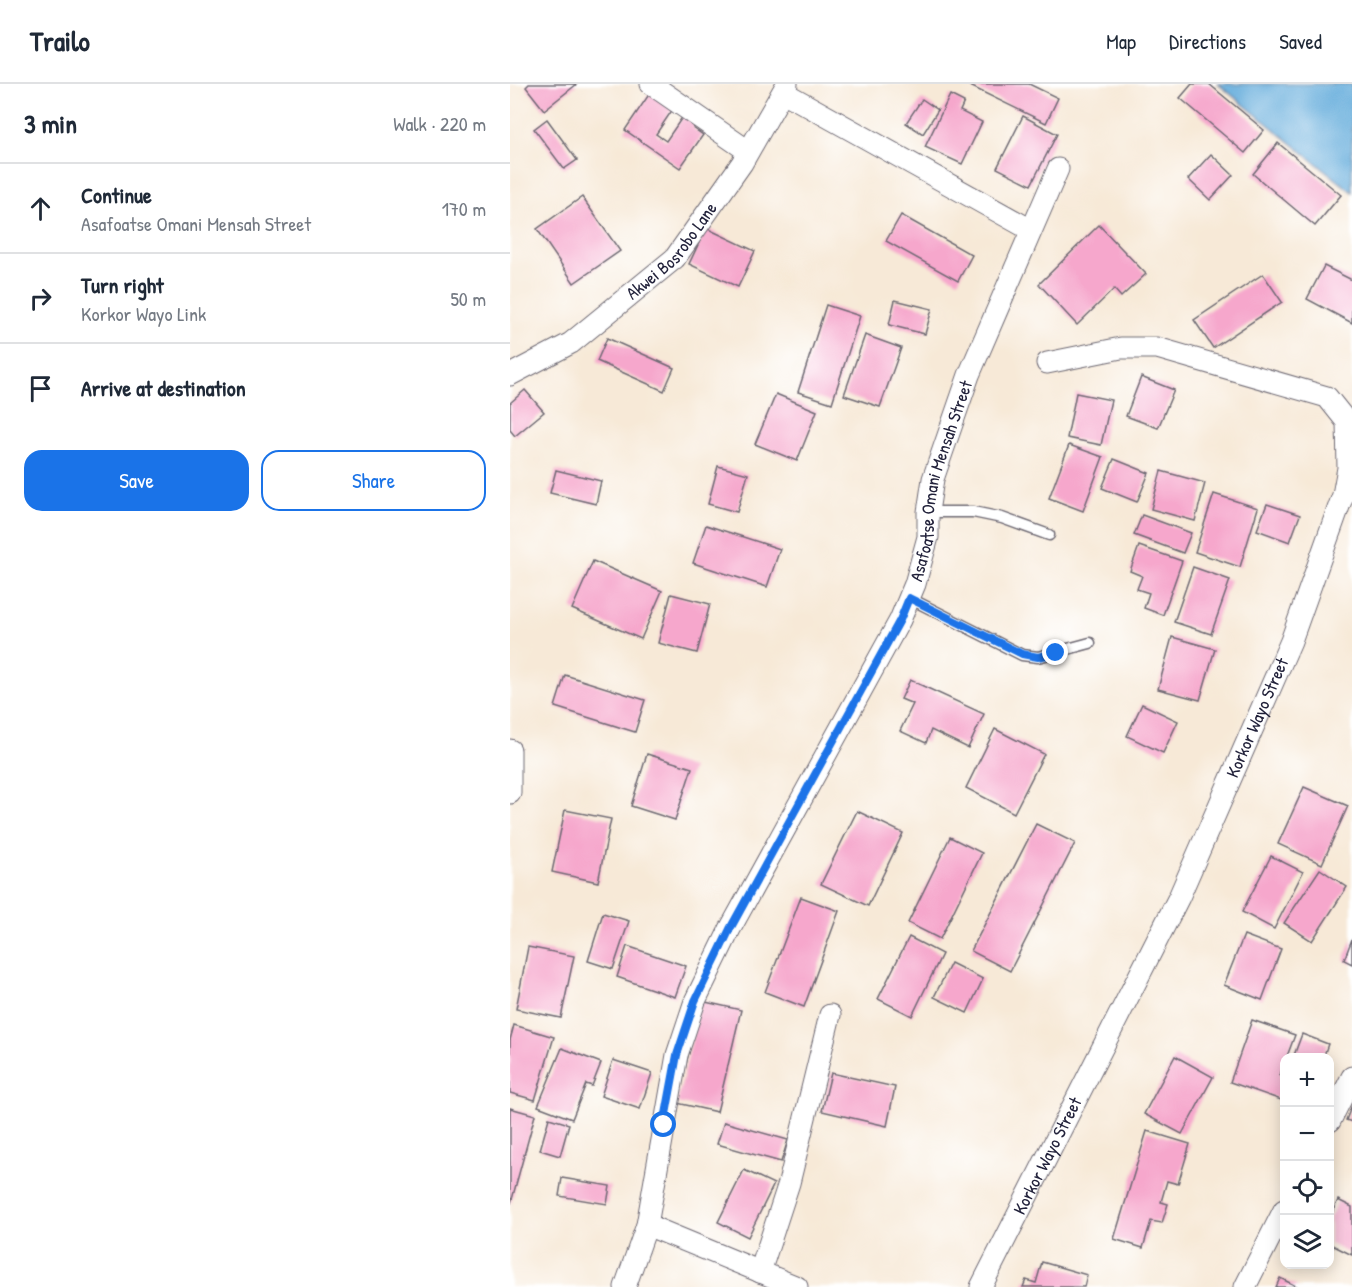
<!DOCTYPE html>
<meta charset="utf-8">
<style>
body{margin:0;font-family:"Patrick Hand",sans-serif;background:#f6f6f7;color:#1f2937}
.controls{position:absolute;right:18px;bottom:18px;display:grid;overflow:hidden;border-radius:12px;box-shadow:0 3px 15px #0003}
.controls button{width:54px;height:54px;display:grid;place-items:center;padding:0;border:0;border-bottom:2px solid #e0e1e3;background:#fff;color:#1f2937;font:30px sans-serif}
.stop{position:absolute;width:18px;height:18px;margin:-14px;border:4px solid #1a73e8;border-radius:50%;background:#fff}
.stop.end{background:#1a73e8;border-color:#fff;box-shadow:0 2px 6px #0008}
.list{margin:0;padding:0;list-style:none}
h2{display:flex;justify-content:space-between;align-items:center;height:78px;margin:0;padding:0 24px;font-size:26px}
h2 small{font-size:20px;font-weight:400;color:#747a83}
.list li{display:grid;grid-template-columns:39px 1fr auto;gap:18px;align-items:center;box-sizing:border-box;height:90px;padding:0 24px;border-top:2px solid #e0e1e3}
.list b{display:block;font-size:22px;white-space:nowrap}
.list p{margin:0;font-size:20px;white-space:nowrap;color:#747a83}
.list em{font-size:20px;font-style:normal;color:#747a83}
.actions{display:flex;gap:12px;padding:18px 24px}
.actions a{flex:1;padding:14px 0;border:2px solid #1a73e8;border-radius:18px;text-align:center;font-size:21px;color:#1a73e8}
.actions .main{background:#1a73e8;color:#fff}
.icon{flex:none;width:33px;height:33px;fill:none;stroke:currentColor;stroke-width:2;stroke-linecap:round;stroke-linejoin:round}
.map{position:relative;flex:none;width:842px;height:1203px;overflow:hidden}
header{display:flex;align-items:center;gap:36px;box-sizing:border-box;height:84px;padding:0 30px;background:#fff;border-bottom:2px solid #e0e1e3}
header strong{font-size:28px}
nav{display:flex;gap:33px;margin-inline-start:auto;font-size:21px}
main{display:flex}
aside{flex:1;background:#fff}
.map>svg:first-child{display:block}
.water{fill:#64acdb;stroke:#43678b;stroke-width:1.5}
.building{fill:#f6a7cc}
.lines{fill:none;stroke-linecap:round;stroke-linejoin:round}
.lane-casing{stroke:#6d6872;stroke-width:13}
.street-casing{stroke:#6d6872;stroke-width:23}
.lane{stroke:#fff;stroke-width:10}
.street{stroke:#fff;stroke-width:21}
.route{stroke:#1a73e8;stroke-width:8}
.labels{text-anchor:middle;stroke-width:5;stroke-linejoin:round;paint-order:stroke}
.street-label{font-size:18px;fill:#22223b;stroke:#fff}
</style>
<header>
<strong>Trailo</strong>
<nav><a>Map</a><a>Directions</a><a>Saved</a></nav>
</header>
<main>
<aside>
<h2>3 min<small>Walk · 220 m</small></h2>
<ul class="list">
<li><svg class="icon" aria-label="ahead" viewBox="0 0 24 24"><path d="M12 20V5M6 11l6-6 6 6"/></svg><div><b>Continue</b><p>Asafoatse Omani Mensah Street</p></div><em>170 m</em></li>
<li><svg class="icon" aria-label="right" viewBox="0 0 24 24"><path d="M7 20v-9h11M14 6l5 5-5 5"/></svg><div><b>Turn right</b><p>Korkor Wayo Link</p></div><em>50 m</em></li>
<li><svg class="icon" aria-label="arrive" viewBox="0 0 24 24"><path d="M6 21V4h12l-3 4 3 4H6"/></svg><div><b>Arrive at destination</b></div></li>
</ul>
<div class="actions"><a class="main">Save</a><a>Share</a></div>
</aside>
<div class="map">
<svg width="842" height="1203" viewBox="0 0 842 1203">
<rect width="100%" height="100%" fill="#fff"/>
<filter id="ink" filterUnits="userSpaceOnUse"><feTurbulence type="fractalNoise" baseFrequency=".0167" numOctaves="2"/><feDisplacementMap in="SourceGraphic" scale="12" xChannelSelector="R" yChannelSelector="G"/><feConvolveMatrix kernelMatrix="1 2 1 2 8 2 1 2 1" color-interpolation-filters="sRGB"/></filter>
<filter id="wash" filterUnits="userSpaceOnUse"><feTurbulence type="fractalNoise" baseFrequency=".008" numOctaves="4" result="noise"/><feDisplacementMap in="SourceGraphic" scale="24" xChannelSelector="R" yChannelSelector="G"/><feGaussianBlur stdDeviation="1.35" result="paint"/><feColorMatrix in="noise" values="0 0 0 0 0 0 0 0 0 0 0 0 0 0 0 0 0 1.4 0 .05"/><feComposite in="paint" operator="in"/></filter>
<g filter="url(#wash)">
<rect width="100%" height="100%" fill="#f7e9d7"/>
<polygon class="water" points="708,0 842,0 842,108"/>
<g id="blocks">
<g class="building">
<polygon points="19,0 67,0 34,26 16,3"/>
<polygon points="456,0 519,0 548,14 536,39"/>
<polygon points="682,0 699,0 754,46 735,69 670,14"/>
<polygon points="140,9 163,25 146,50 156,57 173,32 186,41 183,44 193,51 170,84 115,46"/>
<polygon points="440,11 454,18 450,27 472,38 452,80 415,63"/>
<polygon points="412,15 428,26 413,50 396,39"/>
<polygon points="513,32 547,50 521,101 487,84"/>
<polygon points="37,35 67,76 54,85 24,45"/>
<polygon points="768,59 831,111 805,142 743,90"/>
<polygon points="701,70 723,91 700,116 678,95"/>
<polygon points="72,113 110,167 64,199 27,145"/>
<polygon points="391,131 462,171 448,197 376,157"/>
<polygon points="589,141 636,190 611,213 604,205 567,241 529,200"/>
<polygon points="196,144 245,167 228,203 179,180"/>
<polygon points="814,182 842,196 842,239 797,215"/>
<polygon points="753,190 772,218 703,264 684,236"/>
<polygon points="385,216 422,225 415,250 379,241"/>
<polygon points="316,221 350,232 322,319 288,308"/>
<polygon points="355,251 391,264 370,323 334,311"/>
<polygon points="97,254 164,284 154,307 87,277"/>
<polygon points="631,293 664,306 648,344 616,332"/>
<polygon points="15,306 34,328 5,352 0,346 0,319"/>
<polygon points="566,309 601,316 591,361 557,354"/>
<polygon points="266,310 307,327 287,377 245,360"/>
<polygon points="559,361 593,373 573,427 539,414"/>
<polygon points="604,375 639,389 627,418 592,404"/>
<polygon points="208,382 238,390 227,428 198,420"/>
<polygon points="46,386 91,397 86,420 40,409"/>
<polygon points="651,387 695,399 685,437 641,425"/>
<polygon points="704,410 748,424 730,483 685,468"/>
<polygon points="757,420 790,431 780,458 747,446"/>
<polygon points="632,431 681,449 673,469 624,451"/>
<polygon points="196,441 270,465 257,503 183,479"/>
<polygon points="629,462 672,477 653,531 634,524 639,509 627,505 632,492 620,487"/>
<polygon points="83,477 152,507 131,555 62,525"/>
<polygon points="683,483 720,496 701,550 664,538"/>
<polygon points="161,510 200,520 187,569 148,559"/>
<polygon points="662,553 705,565 690,616 648,605"/>
<polygon points="55,591 135,616 125,648 45,623"/>
<polygon points="400,596 474,630 458,664 421,646 416,659 390,647 403,620 391,615"/>
<polygon points="632,620 668,637 653,669 617,652"/>
<polygon points="485,645 534,670 504,729 456,704"/>
<polygon points="137,670 182,684 165,736 121,722"/>
<polygon points="794,703 838,722 812,780 768,760"/>
<polygon points="55,726 101,735 88,798 42,788"/>
<polygon points="347,727 393,749 358,822 311,800"/>
<polygon points="526,740 565,759 500,887 461,867"/>
<polygon points="440,753 472,769 430,855 398,839"/>
<polygon points="761,772 793,788 764,845 732,828"/>
<polygon points="810,785 837,803 802,857 774,839"/>
<polygon points="291,813 329,827 294,923 255,908"/>
<polygon points="93,829 119,837 103,885 78,877"/>
<polygon points="734,851 771,865 752,916 714,901"/>
<polygon points="399,853 432,870 402,932 368,915"/>
<polygon points="842,855 842,880 834,876"/>
<polygon points="117,862 176,882 165,913 107,893"/>
<polygon points="18,863 64,872 51,934 6,925"/>
<polygon points="441,879 473,895 457,929 424,913"/>
<polygon points="191,917 231,926 207,1028 167,1019"/>
<polygon points="742,936 785,951 770,991 774,993 774,1017 720,998"/>
<polygon points="4,941 44,953 25,1016 0,1009 0,956"/>
<polygon points="792,950 818,960 813,974 783,974"/>
<polygon points="52,964 91,979 82,1002 76,1000 62,1035 28,1022"/>
<polygon points="665,972 703,993 672,1050 634,1030"/>
<polygon points="103,976 142,989 130,1025 91,1012"/>
<polygon points="321,989 385,1003 377,1042 312,1027"/>
<polygon points="842,1021 842,1038 836,1036"/>
<polygon points="0,1024 25,1031 1,1119 0,1119"/>
<polygon points="39,1034 59,1040 50,1072 30,1066"/>
<polygon points="214,1038 278,1056 271,1078 207,1060"/>
<polygon points="637,1047 680,1060 668,1100 657,1097 651,1118 658,1120 652,1139 641,1137 633,1164 604,1155"/>
<polygon points="234,1086 264,1100 238,1153 208,1138"/>
<polygon points="52,1094 100,1102 97,1120 49,1112"/>
<polygon points="828,1116 842,1123 842,1171 820,1160 820,1133"/>
<polygon points="532,1178 577,1191 574,1203 513,1203 516,1196 526,1199"/>
<polygon points="770,1194 788,1203 766,1203"/>
</g>
</g>
</g>
<g filter="url(#ink)">
<use href="#blocks" fill-opacity="0" stroke="#6d6872" stroke-width="1.5"/>
<g class="lines">
<g class="lane-casing">
<g id="lane">
<polyline points="418,428 463,428 492,434 539,451"/>
<polyline points="399,514 512,571 528,573 580,559"/>
</g>
</g>
<g class="street-casing">
<g id="street">
<polyline points="141,0 238,67"/>
<polyline points="273,8 521,146"/>
<path id="s1" d="M 0,291 L 61,259 L 165,174 L 232,79 L 277,0"/>
<polyline points="0,709 0,666"/>
<polyline points="820,1037 842,993"/>
<polyline points="137,1141 287,1203"/>
<polyline points="250,1188 279,1099 320,931"/>
<path id="s2" d="M 115,1203 L 137,1141 L 167,971 L 185,917 L 220,845 L 390,536 L 405,500 L 418,453 L 418,428 L 423,395 L 459,291 L 548,85"/>
<path id="s3" d="M 471,1203 L 669,813 L 781,557 L 833,411 L 838,384 L 837,338 L 817,313 L 647,264 L 611,264 L 537,279"/>
<polyline points="735,1203 774,1126"/>
</g>
</g>
<use href="#lane" class="lane"/>
<use href="#street" class="street"/>
</g>
</g>
<g class="lines" filter="url(#ink)">
<polyline class="route" points="154,1041 167,971 185,917 220,845 390,536 399,514 512,570 528,573 546,569"/>
</g>
<g class="labels">
<g class="street-label">
<text dy="6" stroke="none"><textPath href="#s1" startOffset="206">Akwei Bosrobo Lane</textPath></text>
<text dy="6" stroke="none"><textPath href="#s2" startOffset="874">Asafoatse Omani Mensah Street</textPath></text>
<text dy="6" stroke="none"><textPath href="#s3" startOffset="633">Korkor Wayo Street</textPath></text>
<text dy="6" stroke="none"><textPath href="#s3" startOffset="147">Korkor Wayo Street</textPath></text>
</g>
</g>
</svg>
<div class="controls">
<button>+</button>
<button>−</button>
<button><svg class="icon" aria-label="locate" viewBox="0 0 24 24"><circle cx="12" cy="12" r="6"/><path d="M12 2v4M12 18v4M2 12h4M18 12h4"/></svg></button>
<button><svg class="icon" aria-label="layers" viewBox="0 0 24 24"><path d="M12 4l9 5-9 5-9-5zM3 14l9 5 9-5"/></svg></button>
</div>
<div class="stop" style="left:154px;top:1041px"></div>
<div class="stop end" style="left:546px;top:569px"></div>
</div>
</main>
